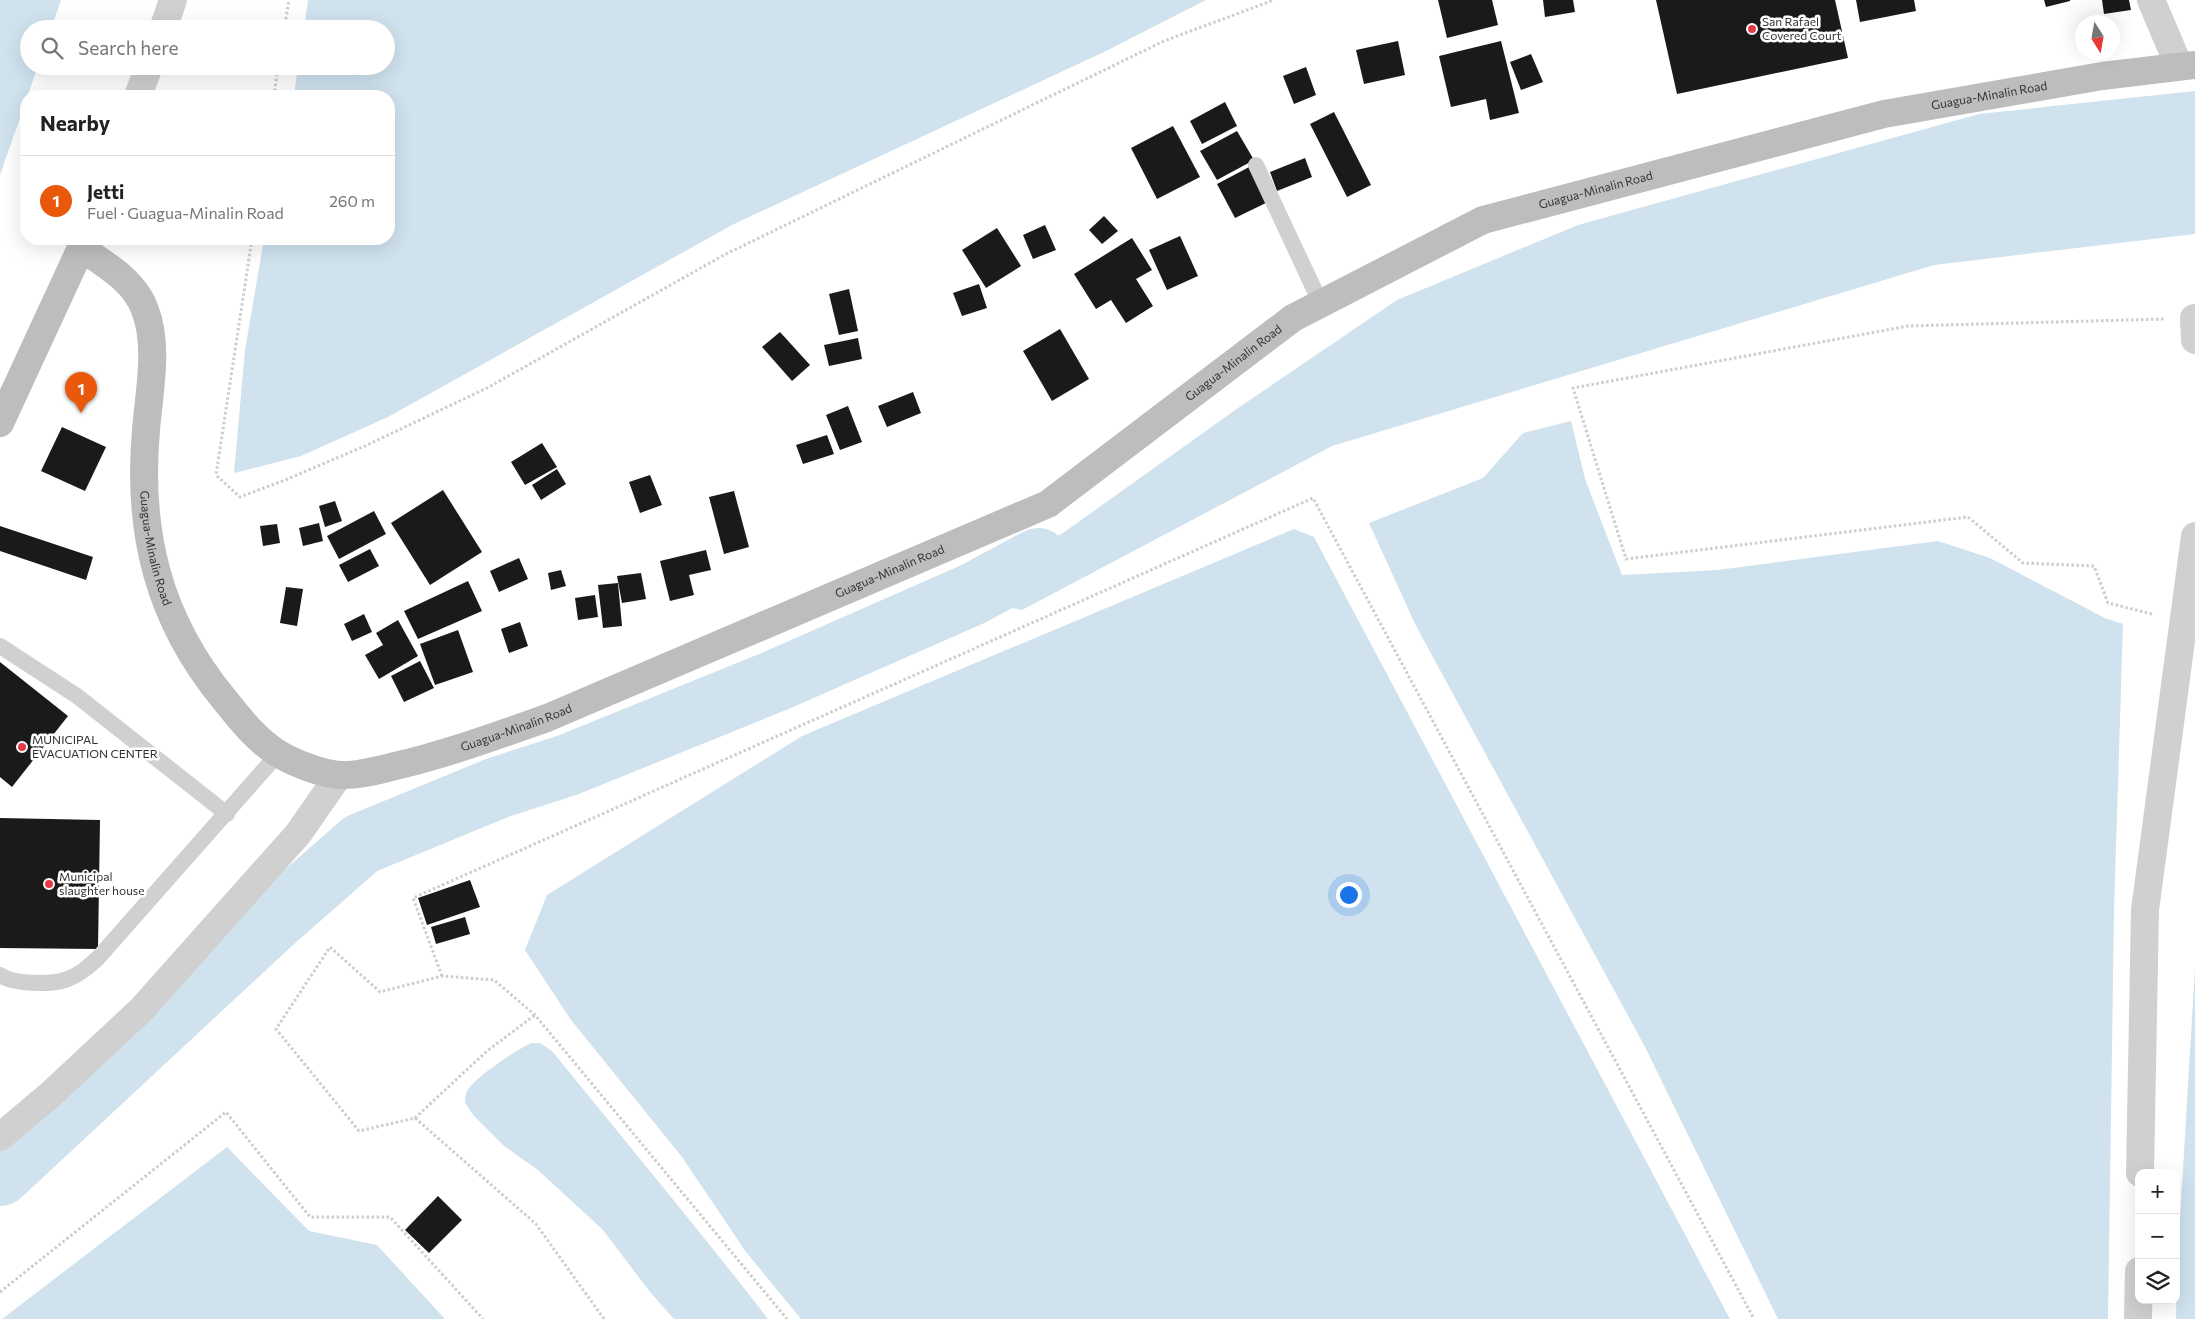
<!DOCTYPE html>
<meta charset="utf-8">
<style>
body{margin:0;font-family:Commissioner,sans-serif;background:#f6f6f6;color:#222}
.controls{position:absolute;right:15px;bottom:15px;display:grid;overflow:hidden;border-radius:10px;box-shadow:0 5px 20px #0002}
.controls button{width:45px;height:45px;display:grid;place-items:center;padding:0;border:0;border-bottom:1px solid #e0e0e0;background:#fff;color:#222;font:25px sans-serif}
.compass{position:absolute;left:2075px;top:15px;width:45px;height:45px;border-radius:50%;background:#fff;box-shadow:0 5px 20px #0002;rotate:169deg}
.you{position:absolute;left:1348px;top:894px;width:18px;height:18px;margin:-12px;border:4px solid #fff;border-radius:50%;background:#1a73e8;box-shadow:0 0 0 8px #1a73e833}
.badge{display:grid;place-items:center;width:32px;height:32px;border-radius:50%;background:#ea580c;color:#fff;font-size:16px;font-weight:700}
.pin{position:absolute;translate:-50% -41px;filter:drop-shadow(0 1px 2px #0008)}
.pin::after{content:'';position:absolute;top:26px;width:18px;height:15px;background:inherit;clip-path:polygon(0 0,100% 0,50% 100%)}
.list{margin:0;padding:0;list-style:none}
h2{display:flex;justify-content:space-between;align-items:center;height:65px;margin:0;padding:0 20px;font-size:21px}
h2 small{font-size:16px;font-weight:400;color:#767676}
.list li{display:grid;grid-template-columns:32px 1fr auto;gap:15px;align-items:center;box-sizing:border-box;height:90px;padding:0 20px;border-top:1px solid #e0e0e0}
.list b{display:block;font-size:19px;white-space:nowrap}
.list p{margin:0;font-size:16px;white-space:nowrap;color:#767676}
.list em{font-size:16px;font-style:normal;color:#767676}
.icon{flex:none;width:28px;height:28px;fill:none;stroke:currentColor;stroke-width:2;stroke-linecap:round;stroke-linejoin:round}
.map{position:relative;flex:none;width:2195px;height:1319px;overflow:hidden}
.search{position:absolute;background:#fff;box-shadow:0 5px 20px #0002;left:20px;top:20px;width:375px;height:55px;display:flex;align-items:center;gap:12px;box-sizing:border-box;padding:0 18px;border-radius:28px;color:#767676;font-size:19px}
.panel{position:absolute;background:#fff;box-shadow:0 5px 20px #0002;left:20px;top:90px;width:375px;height:155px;border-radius:20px}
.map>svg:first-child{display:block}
.water{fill:#cfe2ee}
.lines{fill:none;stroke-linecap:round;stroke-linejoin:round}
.river{stroke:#cfe2ee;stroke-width:62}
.building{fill:#1a1a1a}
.path{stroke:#cdcdcd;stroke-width:3;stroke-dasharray:2.5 2.5;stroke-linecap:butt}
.service{stroke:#d0d0d0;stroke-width:16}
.minor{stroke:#d0d0d0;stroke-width:28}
.tertiary{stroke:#d0d0d0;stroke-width:28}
.secondary{stroke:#bdbdbd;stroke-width:28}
.poi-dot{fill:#e63946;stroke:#fff;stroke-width:2}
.labels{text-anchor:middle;stroke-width:5;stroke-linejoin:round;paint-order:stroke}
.poi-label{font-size:12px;fill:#333;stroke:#fff;text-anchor:start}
.street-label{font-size:12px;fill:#333;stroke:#fff}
</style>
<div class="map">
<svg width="2195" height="1319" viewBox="0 0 2195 1319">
<rect width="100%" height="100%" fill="#fff"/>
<g class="water">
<polygon points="0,0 61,0 51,29 29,29 29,66 38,66 0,175"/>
<polygon points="308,0 1206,0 1104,52 732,225 388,417 301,456 234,473 245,350 264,239 389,239 389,96 294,96 298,66 386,66 386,29 304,29"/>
<polygon points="2195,91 2195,234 1934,265 1332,446 1022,610 938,594 1063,533 1238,408 1397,300 1578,225 1979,114"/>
<polygon points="1571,421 1585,479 1622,575 1718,570 1938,541 1990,558 2105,618 2123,624 2114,911 2108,1319 1778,1319 1645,1047 1416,626 1369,523 1483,478 1523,433"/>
<polygon points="1294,529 1314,537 1730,1319 801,1319 746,1252 682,1157 571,1020 525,950 547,895 802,736"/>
<polygon points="2195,968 2195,1319 2176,1319 2177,1270"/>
<path d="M 531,1043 L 540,1043 L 552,1051 C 624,1140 698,1228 768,1319 L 674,1319 L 650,1292 L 603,1230 L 538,1170 L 504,1146 L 474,1116 L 465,1103 C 465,1100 465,1095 467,1091 C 474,1078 516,1050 531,1043 Z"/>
<polygon points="227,1147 309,1231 377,1245 445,1319 2,1319"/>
</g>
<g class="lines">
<polyline class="river" points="0,1175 270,924 361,844 497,788 568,765 775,681 973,594 1038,559"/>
</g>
<g class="building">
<polygon points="1438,0 1492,0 1498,25 1447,38"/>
<polygon points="1543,0 1573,0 1575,12 1545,17"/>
<polygon points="1656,0 1835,0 1848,58 1677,94"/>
<polygon points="1856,0 1914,0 1916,11 1860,22"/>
<polygon points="2044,0 2070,0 2070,1 2046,7"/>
<polygon points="2102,0 2129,0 2131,10 2104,14"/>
<polygon points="1398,41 1405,75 1364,84 1356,50"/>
<polygon points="1501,41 1519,113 1490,120 1486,99 1451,107 1439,56"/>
<polygon points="1531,54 1543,82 1521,90 1510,62"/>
<polygon points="1306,67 1316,95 1294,104 1283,76"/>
<polygon points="1225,102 1237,126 1202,144 1190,121"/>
<polygon points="1334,112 1371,185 1347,197 1310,124"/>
<polygon points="1173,126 1200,177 1157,199 1131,148"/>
<polygon points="1237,131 1254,160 1217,180 1200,151"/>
<polygon points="1305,158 1312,177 1277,191 1270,172"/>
<polygon points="1253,165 1272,200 1235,218 1217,184"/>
<polygon points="1104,216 1118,231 1102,244 1089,230"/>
<polygon points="1045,225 1056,250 1033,259 1023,235"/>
<polygon points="997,228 1021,266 986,288 962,250"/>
<polygon points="1180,236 1198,276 1167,290 1149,250"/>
<polygon points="1132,238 1152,270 1136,279 1153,306 1126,323 1111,300 1096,309 1074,274"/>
<polygon points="979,284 987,308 962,316 953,293"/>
<polygon points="849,289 858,331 839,335 829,294"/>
<polygon points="1060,329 1089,379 1052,401 1023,351"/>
<polygon points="780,332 810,365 792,381 762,347"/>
<polygon points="858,338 862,359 829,366 824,345"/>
<polygon points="913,392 921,413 887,427 878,406"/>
<polygon points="848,406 862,442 840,450 826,415"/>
<polygon points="62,427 106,447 85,491 41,471"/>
<polygon points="827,435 834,454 803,464 796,445"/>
<polygon points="542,443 557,467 525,485 511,462"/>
<polygon points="557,469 566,484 541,500 532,485"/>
<polygon points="650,475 662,505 640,513 629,482"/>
<polygon points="443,490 482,552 430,585 391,523"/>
<polygon points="734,491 749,547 724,554 709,497"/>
<polygon points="335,501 342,521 325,527 319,506"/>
<polygon points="374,511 386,534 339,559 327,536"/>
<polygon points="319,523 323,541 303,546 299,528"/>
<polygon points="277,524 280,543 263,546 260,526"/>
<polygon points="0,526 93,557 86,580 0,551"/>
<polygon points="370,549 379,566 348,582 339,565"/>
<polygon points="706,550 711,570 689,575 694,595 670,601 660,561"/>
<polygon points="519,558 528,579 499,592 490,571"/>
<polygon points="561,570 566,586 551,590 548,573"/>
<polygon points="641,573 646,599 622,603 617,576"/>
<polygon points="468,581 482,611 418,639 404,611"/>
<polygon points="618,583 622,626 603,628 598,585"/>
<polygon points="286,587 303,589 297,626 280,623"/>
<polygon points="595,595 598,617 578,620 575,598"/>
<polygon points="364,614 372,632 352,641 344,624"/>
<polygon points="398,620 418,656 379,679 365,655 383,645 376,633"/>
<polygon points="520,622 528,646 509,653 501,629"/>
<polygon points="458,630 473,672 435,685 420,644"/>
<polygon points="420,661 434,688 404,702 391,676"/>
<polygon points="0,662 68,716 12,787 0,777"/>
<polygon points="0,818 100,820 98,949 0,948"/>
<polygon points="470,880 480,907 427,925 418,898"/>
<polygon points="465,917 470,934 436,944 431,927"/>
<polygon points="438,1196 462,1220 429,1253 405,1230"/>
</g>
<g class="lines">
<g class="path">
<polyline points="284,29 289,0"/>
<polyline points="274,96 278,66"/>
<polyline points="252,239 216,475 240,497 285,480 365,446 487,388 724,255 1164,41 1274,0"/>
<polyline points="2152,614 2108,603 2094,566 2023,563 1968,517 1626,559 1573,388 1908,326 2164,319"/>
<polyline points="442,976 413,898 1313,498 1754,1319"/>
<polyline points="415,1118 487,1051 535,1015"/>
<polyline points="0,1292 226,1112 310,1217 390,1217 483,1319"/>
<polyline points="604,1319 536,1224 415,1118 359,1131 276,1029 330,947 380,992 442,976 494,980 535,1015 787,1319"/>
</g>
<g class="service">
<polyline points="1256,165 1321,304"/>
<polyline points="0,646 77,696 227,814"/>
<path d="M 0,975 C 13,984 49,985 65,980 C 78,976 88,967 98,958 L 278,754"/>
</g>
<g class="minor">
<polyline points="2151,0 2179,66"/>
<polyline points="2194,318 2195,340"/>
<polyline points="0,1137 51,1094 141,1010 298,834 339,775"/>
<polyline points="2140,1173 2145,910 2195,536"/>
<polyline points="2138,1319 2139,1271"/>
</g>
<g class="tertiary">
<polyline points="163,29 173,0"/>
<polyline points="138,96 149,66"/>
</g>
<path class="secondary" id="s1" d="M 0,423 L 81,248 C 106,265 135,281 145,310 C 159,346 149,392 146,430 C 137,532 158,619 224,699 C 240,719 257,741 279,754 C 294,763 322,774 340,775 C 356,776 375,771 391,767 C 444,755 496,736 547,718 L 1048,504 L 1293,318 L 1483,220 L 1884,114 L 2102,76 L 2195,65"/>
</g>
<g class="poi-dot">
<circle cx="1752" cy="29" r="5"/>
<circle cx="22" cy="747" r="5"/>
<circle cx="49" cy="884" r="5"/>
</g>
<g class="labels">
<g class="poi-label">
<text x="1762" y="26">San Rafael<tspan x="1762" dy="14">Covered Court</tspan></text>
<text x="32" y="744">MUNICIPAL<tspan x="32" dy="14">EVACUATION CENTER</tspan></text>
<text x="59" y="881">Municipal<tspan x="59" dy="14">slaughter house</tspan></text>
</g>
<g class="street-label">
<text dy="4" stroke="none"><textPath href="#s1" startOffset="2639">Guagua-Minalin Road</textPath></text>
<text dy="4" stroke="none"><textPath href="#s1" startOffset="2234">Guagua-Minalin Road</textPath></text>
<text dy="4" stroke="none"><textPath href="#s1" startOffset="1829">Guagua-Minalin Road</textPath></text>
<text dy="4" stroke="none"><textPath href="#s1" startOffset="524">Guagua-Minalin Road</textPath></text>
<text dy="4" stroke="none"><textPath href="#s1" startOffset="1424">Guagua-Minalin Road</textPath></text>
<text dy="4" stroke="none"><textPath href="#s1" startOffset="1019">Guagua-Minalin Road</textPath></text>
</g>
</g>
</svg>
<div class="controls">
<button>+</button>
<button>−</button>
<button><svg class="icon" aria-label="layers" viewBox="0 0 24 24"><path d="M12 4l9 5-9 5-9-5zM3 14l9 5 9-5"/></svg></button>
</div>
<svg class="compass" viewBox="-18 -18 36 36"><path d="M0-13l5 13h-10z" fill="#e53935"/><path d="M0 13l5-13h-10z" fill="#767676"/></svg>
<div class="you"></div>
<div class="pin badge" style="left:81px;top:413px">1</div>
<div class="search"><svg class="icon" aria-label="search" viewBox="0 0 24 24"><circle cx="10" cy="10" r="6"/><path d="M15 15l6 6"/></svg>Search here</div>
<section class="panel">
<h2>Nearby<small></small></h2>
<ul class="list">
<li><span class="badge">1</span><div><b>Jetti</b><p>Fuel · Guagua-Minalin Road</p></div><em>260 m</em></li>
</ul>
</section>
</div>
